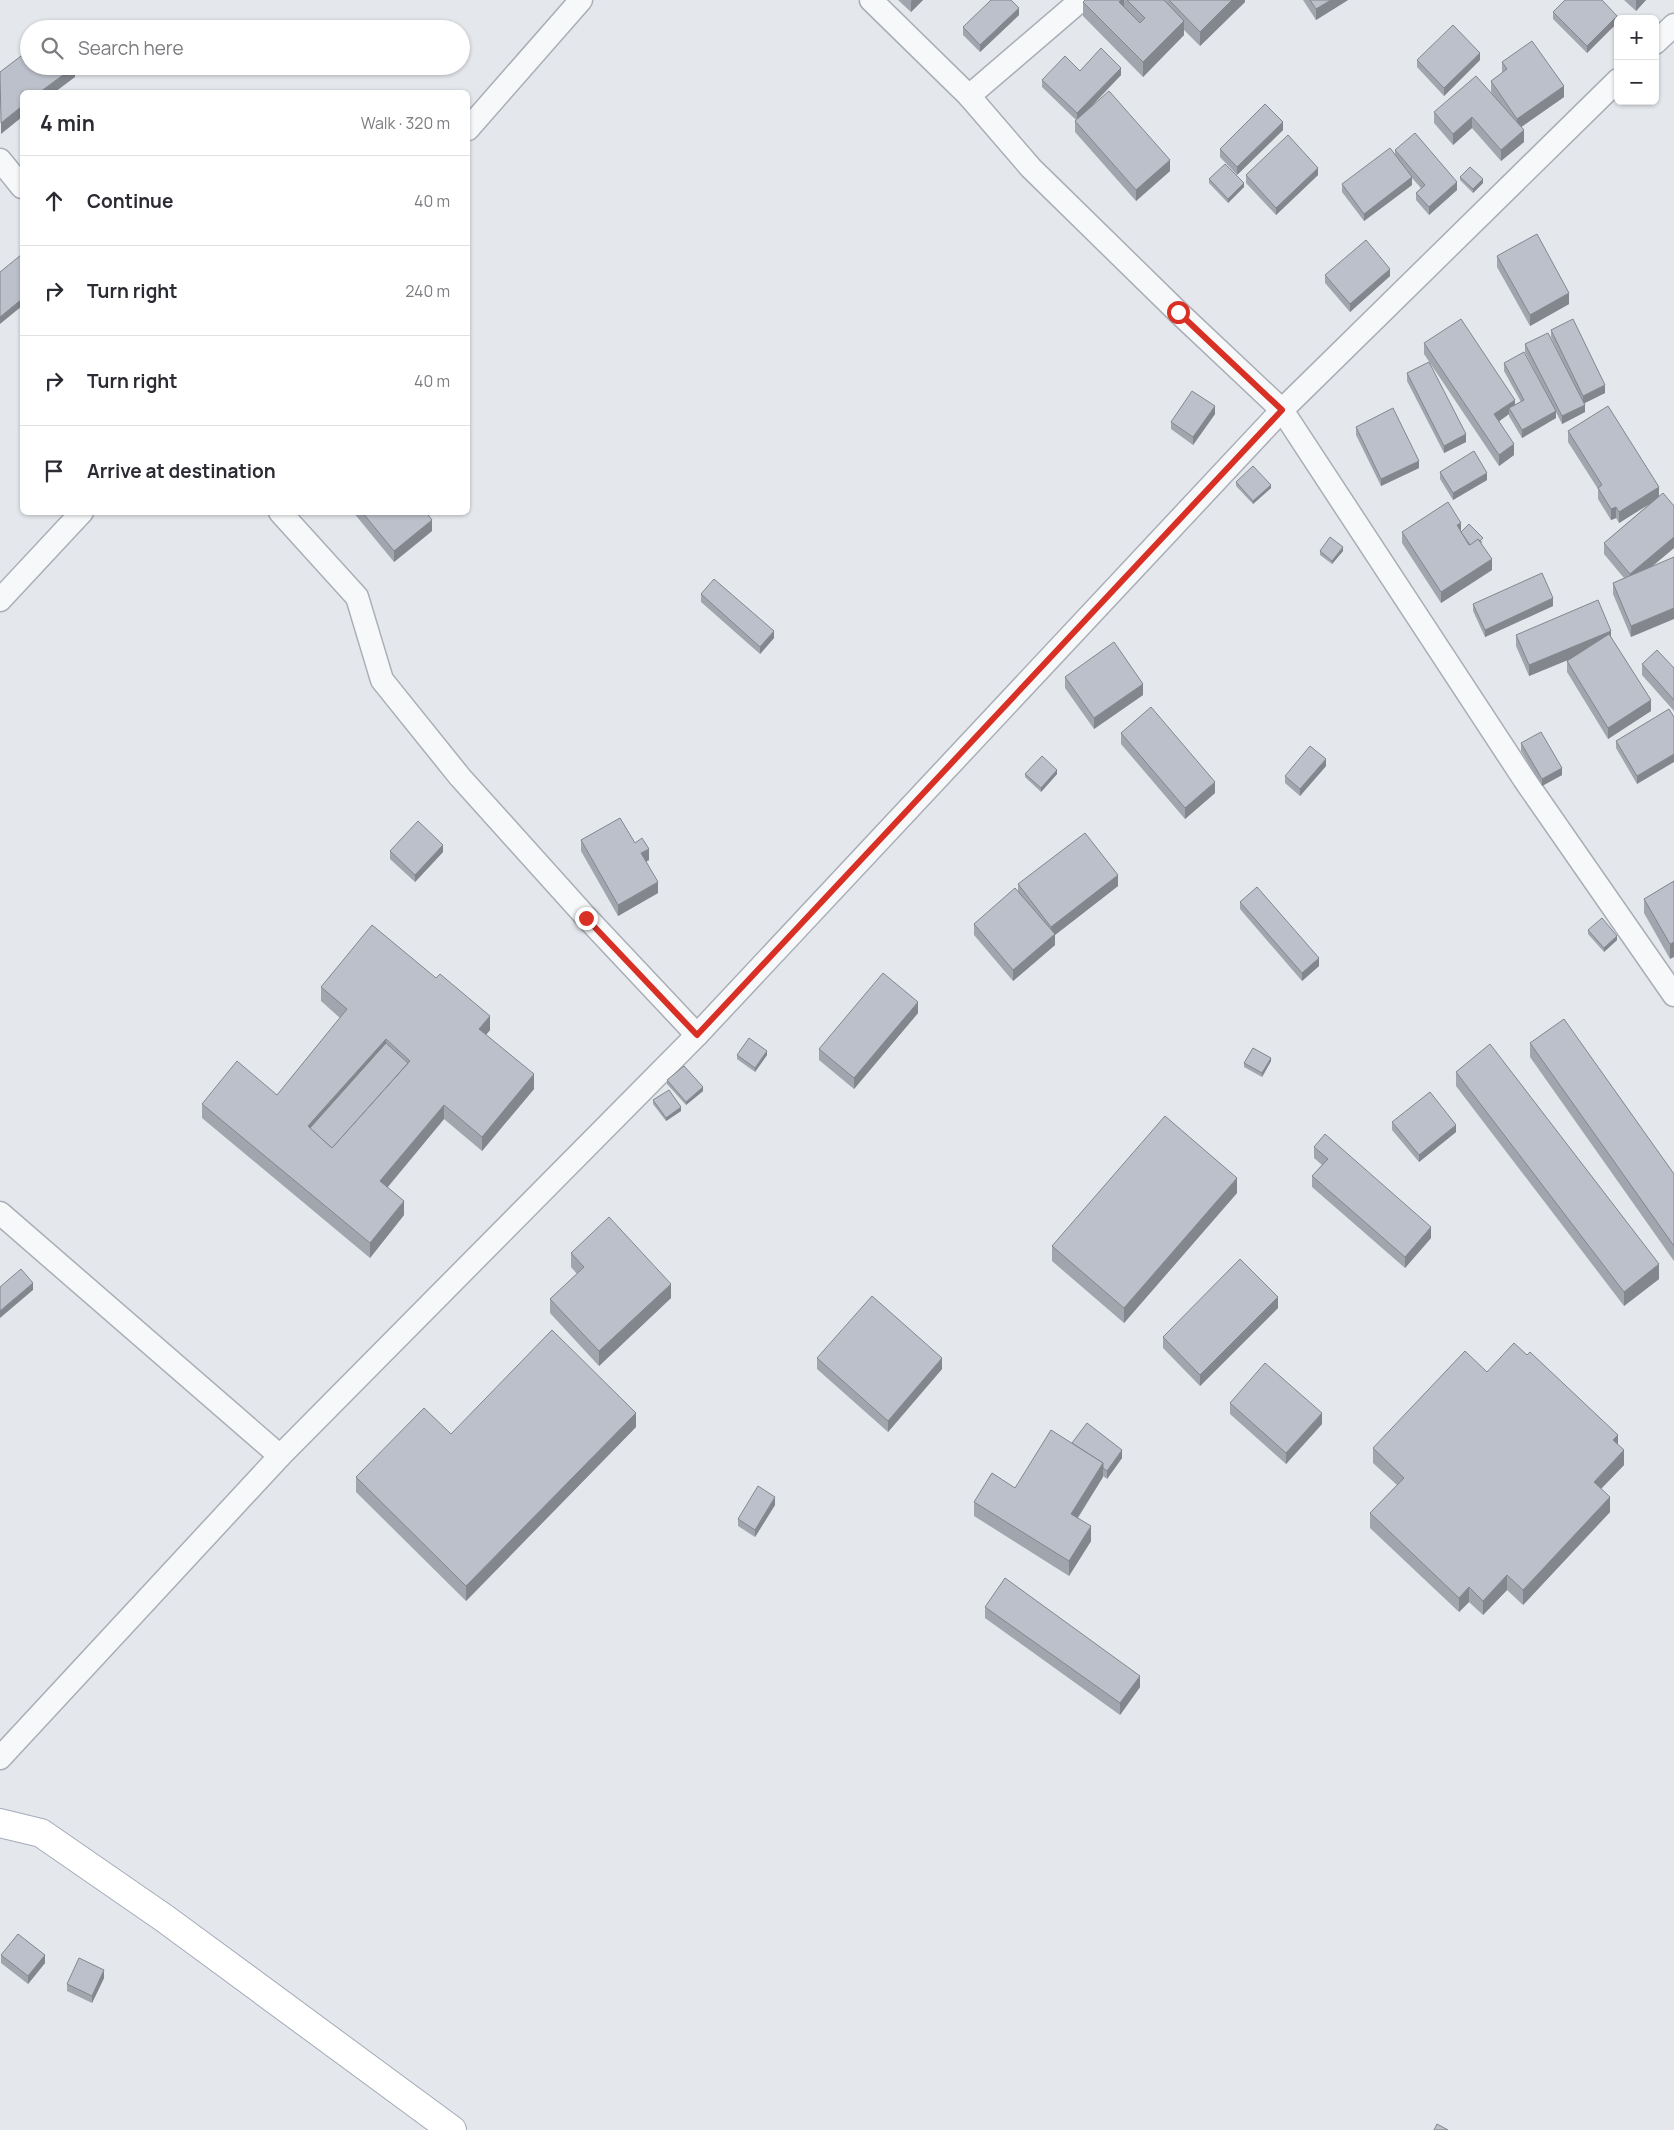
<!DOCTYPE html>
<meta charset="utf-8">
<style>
body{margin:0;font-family:Manrope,sans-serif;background:#f7f7f7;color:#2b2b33}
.controls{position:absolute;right:15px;top:15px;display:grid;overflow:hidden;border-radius:8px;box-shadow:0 1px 4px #0004}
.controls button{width:45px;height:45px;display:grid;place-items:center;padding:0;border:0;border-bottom:1px solid #e1e1e2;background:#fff;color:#2b2b33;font:25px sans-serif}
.stop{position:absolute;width:15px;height:15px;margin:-11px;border:4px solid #d93025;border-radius:50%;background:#fff}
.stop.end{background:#d93025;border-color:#fff;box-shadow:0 1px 5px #0008}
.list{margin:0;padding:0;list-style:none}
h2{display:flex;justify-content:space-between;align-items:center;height:65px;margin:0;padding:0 20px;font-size:21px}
h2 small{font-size:16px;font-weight:400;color:#7c7c81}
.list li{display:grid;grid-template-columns:32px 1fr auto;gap:15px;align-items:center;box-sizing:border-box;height:90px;padding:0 20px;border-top:1px solid #e1e1e2}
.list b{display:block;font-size:19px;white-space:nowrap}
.list em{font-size:16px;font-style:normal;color:#7c7c81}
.icon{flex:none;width:28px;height:28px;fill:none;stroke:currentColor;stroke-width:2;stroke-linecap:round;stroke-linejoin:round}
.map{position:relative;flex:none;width:1674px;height:2130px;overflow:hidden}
.search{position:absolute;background:#fff;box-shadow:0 1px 4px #0004;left:20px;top:20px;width:450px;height:55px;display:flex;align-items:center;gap:12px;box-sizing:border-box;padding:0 18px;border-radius:28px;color:#7c7c81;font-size:19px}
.panel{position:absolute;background:#fff;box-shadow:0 1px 4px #0004;left:20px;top:90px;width:450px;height:425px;border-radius:8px}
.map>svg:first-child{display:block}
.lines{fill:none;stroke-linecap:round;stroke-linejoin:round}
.minor-casing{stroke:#a9aeb7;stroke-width:25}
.primary-casing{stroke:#a3abb8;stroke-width:30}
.minor{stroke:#f7f8fa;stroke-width:22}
.primary{stroke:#fff;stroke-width:28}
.wall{fill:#a1a5ae}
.shaded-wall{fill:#83868d}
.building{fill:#bbc0ca;stroke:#83868d;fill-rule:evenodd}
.route{stroke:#d93025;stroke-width:6}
</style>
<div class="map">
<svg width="1674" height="2130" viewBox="0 0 1674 2130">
<rect width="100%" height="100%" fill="#e4e7ec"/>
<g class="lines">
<g class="minor-casing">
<g id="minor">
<polyline points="871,0 969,96 1031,168 1178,312 1282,410 1524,779 1674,995"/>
<polyline points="1655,43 1674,25"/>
<polyline points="969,96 1081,0"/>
<polyline points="468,129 581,0"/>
<polyline points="0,160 22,187"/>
<polyline points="280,512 357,597 382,680 460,777 587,918 697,1035"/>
<polyline points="0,600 82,512"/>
<polyline points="0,1213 280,1456"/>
<polyline points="0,1758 280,1456 697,1035 1282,410 1618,80"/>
</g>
</g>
<g class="primary-casing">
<polyline id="primary" points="0,1823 41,1833 164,1918 452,2130"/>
</g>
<use href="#minor" class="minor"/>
<use href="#primary" class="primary"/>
</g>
<g class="wall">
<polygon points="898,0 923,0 911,12"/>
<polygon points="1085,0 1245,0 1245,2 1200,46 1184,30 1184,35 1143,77 1083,16 1083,2"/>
<polygon points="1303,0 1348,0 1316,20"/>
<polygon points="1624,0 1646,0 1636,11"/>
<polygon points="1553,12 1617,23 1587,53 1553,19"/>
<polygon points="1019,15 980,52 963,35 963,27"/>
<polygon points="1417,60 1480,60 1444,96 1417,67"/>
<polygon points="1502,62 1564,97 1521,127 1524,142 1501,161 1472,128 1453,145 1434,123 1434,112 1494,96 1491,92 1491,81 1502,73"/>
<polygon points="1080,71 1121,75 1089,109 1170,171 1136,201 1075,132 1075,121 1076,120 1042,87 1042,80"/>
<polygon points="1283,130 1237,175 1220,157 1220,149"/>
<polygon points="1395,150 1457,190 1429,215 1416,200 1416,193 1421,188 1412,178 1412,185 1364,221 1342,192 1342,184 1395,154"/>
<polygon points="1246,175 1318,175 1276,215 1246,183"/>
<polygon points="1460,177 1483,183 1473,193 1460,180"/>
<polygon points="1209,179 1244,187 1228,203 1209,183"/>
<polygon points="1497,256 1569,304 1530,326 1497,267"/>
<polygon points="1325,275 1390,276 1350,312 1325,283"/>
<polygon points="1551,330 1605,393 1584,403 1585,412 1562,424 1556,412 1556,418 1522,438 1509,416 1509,414 1499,421 1514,455 1499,466 1424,354 1424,343 1515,405 1521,402 1504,371 1504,363 1547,395 1525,352 1525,344 1562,360 1551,337"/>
<polygon points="1407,373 1466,442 1444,453 1407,381"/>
<polygon points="1215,414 1193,445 1171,429 1171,422"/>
<polygon points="1356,427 1419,468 1381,486 1356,435"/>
<polygon points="1568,431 1674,506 1674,548 1652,566 1631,637 1613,594 1613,583 1624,578 1604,554 1604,543 1649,504 1619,523 1616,518 1611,520 1598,499 1598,489 1568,442"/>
<polygon points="1440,472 1487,480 1453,500 1440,479"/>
<polygon points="1236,482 1271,488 1253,504 1236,486"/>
<polygon points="353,512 426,512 432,531 394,562"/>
<polygon points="1461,531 1483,542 1481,543 1492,570 1441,603 1402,543 1402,532"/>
<polygon points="1320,551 1343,551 1332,564 1320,555"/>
<polygon points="701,594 774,638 760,654 701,602"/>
<polygon points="1473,604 1553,606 1485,637 1473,611"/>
<polygon points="1516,635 1611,637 1651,711 1608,739 1567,672 1567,661 1568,660 1529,676 1516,646"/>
<polygon points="1642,664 1674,668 1674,711 1642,675"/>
<polygon points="1065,677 1143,695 1094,729 1065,688"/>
<polygon points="1669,709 1637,784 1616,748 1616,741"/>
<polygon points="1121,733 1215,793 1185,819 1121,744"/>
<polygon points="1521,743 1562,775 1542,786 1521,751"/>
<polygon points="1326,766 1300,796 1285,783 1285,776"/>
<polygon points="1025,774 1057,774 1041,792 1025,777"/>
<polygon points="581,840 635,843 649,860 646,862 658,893 618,916 581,851"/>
<polygon points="390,851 443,852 415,882 390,859"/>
<polygon points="1674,881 1670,959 1644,913 1644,899"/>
<polygon points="1018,884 1118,886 1055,935 1055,945 1013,981 974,935 974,924 1018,891"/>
<polygon points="1240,902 1319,966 1302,981 1240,909"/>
<polygon points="1588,930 1617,940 1604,952 1588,934"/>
<polygon points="321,987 490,1030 486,1035 534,1089 482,1151 444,1119 388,1187 404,1215 370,1258 202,1118 202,1104 277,1095 340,1018 321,1001"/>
<polygon points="918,1013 854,1089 819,1060 819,1049"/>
<polygon points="1530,1043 1674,1174 1674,1261 1530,1057"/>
<polygon points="737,1055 767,1055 755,1072 737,1059"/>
<polygon points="1271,1061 1262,1077 1244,1067 1244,1063"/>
<polygon points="1456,1072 1659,1279 1624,1306 1456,1086"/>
<polygon points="667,1080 703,1091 686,1105 667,1084"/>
<polygon points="653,1100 681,1111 666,1121 653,1104"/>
<polygon points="1392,1122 1456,1132 1419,1162 1392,1130"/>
<polygon points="1314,1147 1431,1238 1405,1268 1312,1187 1312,1176 1322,1165 1314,1158"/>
<polygon points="1237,1193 1124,1323 1052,1261 1052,1246"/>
<polygon points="571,1253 671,1298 599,1366 550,1313 550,1299 577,1274 571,1267"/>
<polygon points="1278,1308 1200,1386 1163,1348 1163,1337"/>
<polygon points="817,1358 942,1369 888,1432 817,1369"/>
<polygon points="1487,1372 1618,1444 1624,1465 1601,1489 1610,1512 1523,1605 1507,1590 1483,1615 1469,1602 1459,1612 1370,1528 1370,1513 1397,1485 1373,1463 1373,1448"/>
<polygon points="1230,1403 1322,1424 1286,1464 1230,1414"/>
<polygon points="636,1427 466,1601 356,1492 356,1477 451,1434"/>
<polygon points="1072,1443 1122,1458 1107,1479 1103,1476 1103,1477 1078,1518 1091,1541 1069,1576 974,1516 974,1502 1015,1488"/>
<polygon points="775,1505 755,1537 738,1526 738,1519"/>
<polygon points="985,1607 1140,1687 1120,1715 985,1618"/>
<polygon points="1,1955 45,1963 28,1984 1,1963"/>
<polygon points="104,1978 92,2003 67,1991 67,1984"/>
</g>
<g class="shaded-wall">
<polygon points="912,0 923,0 911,12 911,1"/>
<polygon points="1121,0 1124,0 1124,12 1119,2"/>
<polygon points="1232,0 1245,0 1245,2 1200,46 1200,32"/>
<polygon points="1331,0 1348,0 1316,20 1316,9"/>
<polygon points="1636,0 1646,0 1636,11"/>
<polygon points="1019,8 1019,15 980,52 980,45"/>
<polygon points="1617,16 1617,23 1587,53 1587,46"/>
<polygon points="1184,21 1184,35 1143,77 1143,62"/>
<polygon points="1480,53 1480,60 1444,96 1444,88"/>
<polygon points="75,66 75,77 55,92 40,92"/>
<polygon points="1121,68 1121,75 1077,121 1077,113"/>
<polygon points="1564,86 1564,97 1517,130 1517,119"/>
<polygon points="22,106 22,117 1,134 1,123"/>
<polygon points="1472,117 1472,128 1453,145 1453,134"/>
<polygon points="1283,122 1283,130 1237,175 1237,167"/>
<polygon points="1524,130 1524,142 1501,161 1501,150"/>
<polygon points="1170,160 1170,171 1136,201 1136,190"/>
<polygon points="1318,168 1318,175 1276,215 1276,208"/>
<polygon points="1412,177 1412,185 1364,221 1364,214"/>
<polygon points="1483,179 1483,183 1473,193 1473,189"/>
<polygon points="1457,182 1457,190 1429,215 1429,207"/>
<polygon points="1244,183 1244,187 1228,203 1228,199"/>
<polygon points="1390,269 1390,276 1350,312 1350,304"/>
<polygon points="1569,293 1569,304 1530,326 1530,315"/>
<polygon points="22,299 22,306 0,324 0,317"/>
<polygon points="1605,385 1605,393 1583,404 1583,396"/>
<polygon points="1515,400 1515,411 1509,408 1509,414 1494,425 1494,414"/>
<polygon points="1585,405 1585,412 1562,424 1562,416"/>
<polygon points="1215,406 1215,414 1193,445 1193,437"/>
<polygon points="1556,411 1556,418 1522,438 1522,430"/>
<polygon points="1466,434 1466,442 1444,453 1444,446"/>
<polygon points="1514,444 1514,455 1499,466 1499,455"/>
<polygon points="1419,461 1419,468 1381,486 1381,479"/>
<polygon points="1487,473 1487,480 1453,500 1453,493"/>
<polygon points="1271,485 1271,488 1253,504 1253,501"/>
<polygon points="1659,487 1659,498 1619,523 1619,512"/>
<polygon points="1616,507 1616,518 1611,520 1611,509"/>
<polygon points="432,520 432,531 394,562 394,551"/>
<polygon points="1461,523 1461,534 1457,525"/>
<polygon points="1674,537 1674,548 1630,585 1630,574"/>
<polygon points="1343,547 1343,551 1332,564 1332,561"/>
<polygon points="1492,559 1492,570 1441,603 1441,592"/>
<polygon points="1553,598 1553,606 1485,637 1485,630"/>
<polygon points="1674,608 1674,619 1631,637 1631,626"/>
<polygon points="774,631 774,638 760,654 760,647"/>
<polygon points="1611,631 1611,642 1529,676 1529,665"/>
<polygon points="1143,684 1143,695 1094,729 1094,718"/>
<polygon points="1651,700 1651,711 1608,739 1608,728"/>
<polygon points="1674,754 1674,762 1637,784 1637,776"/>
<polygon points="1326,759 1326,766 1300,796 1300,789"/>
<polygon points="1562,768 1562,775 1542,786 1542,779"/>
<polygon points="1057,770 1057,774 1041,792 1041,788"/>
<polygon points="1215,782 1215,793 1185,819 1185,808"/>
<polygon points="443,845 443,852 415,882 415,875"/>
<polygon points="649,849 649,860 641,864 641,853"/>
<polygon points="1118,875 1118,886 1055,935 1055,945 1013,981 1013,970 1051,937 1051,927"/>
<polygon points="658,882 658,893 618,916 618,905"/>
<polygon points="1617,936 1617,940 1604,952 1604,948"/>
<polygon points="1674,942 1674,957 1670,959 1670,944"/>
<polygon points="1319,958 1319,966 1302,981 1302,973"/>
<polygon points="918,1002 918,1013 854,1089 854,1078"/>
<polygon points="490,1016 490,1030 479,1043 479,1029"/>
<polygon points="386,1039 386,1054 314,1135 308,1126"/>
<polygon points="767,1051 767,1055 755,1072 755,1068"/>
<polygon points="1271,1058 1271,1061 1262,1077 1262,1073"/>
<polygon points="534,1074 534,1089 482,1151 482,1137"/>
<polygon points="703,1087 703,1091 686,1105 686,1102"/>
<polygon points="444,1105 444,1119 380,1196 380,1181"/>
<polygon points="681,1107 681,1111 666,1121 666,1118"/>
<polygon points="1456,1125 1456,1132 1419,1162 1419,1155"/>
<polygon points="1237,1178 1237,1193 1124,1323 1124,1308"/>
<polygon points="404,1201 404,1215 370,1258 370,1243"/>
<polygon points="1431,1227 1431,1238 1405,1268 1405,1257"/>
<polygon points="1659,1264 1659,1279 1624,1306 1624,1292"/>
<polygon points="33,1283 33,1290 0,1318 0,1311"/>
<polygon points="671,1284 671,1298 599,1366 599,1351"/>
<polygon points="1278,1297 1278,1308 1200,1386 1200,1375"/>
<polygon points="942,1358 942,1369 888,1432 888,1421"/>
<polygon points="636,1413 636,1427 466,1601 466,1586"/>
<polygon points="1322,1413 1322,1424 1286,1464 1286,1453"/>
<polygon points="1618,1435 1618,1449 1613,1440"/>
<polygon points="1122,1450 1122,1458 1107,1479 1107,1471"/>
<polygon points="1624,1450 1624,1465 1594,1496 1594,1482"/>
<polygon points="1103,1463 1103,1477 1071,1528 1071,1514"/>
<polygon points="775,1497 775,1505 755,1537 755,1530"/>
<polygon points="1610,1497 1610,1512 1523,1605 1523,1590"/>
<polygon points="1091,1526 1091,1541 1069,1576 1069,1561"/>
<polygon points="1507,1575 1507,1590 1483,1615 1483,1601"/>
<polygon points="1469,1587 1469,1602 1459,1612 1459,1598"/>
<polygon points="1140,1676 1140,1687 1120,1715 1120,1703"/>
<polygon points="45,1955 45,1963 28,1984 28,1976"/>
<polygon points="104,1970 104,1978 92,2003 92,1996"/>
</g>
<g class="building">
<polygon points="991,0 1011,0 1019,8 980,45 963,27"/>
<polygon points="1085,0 1121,0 1119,2 1140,23 1145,18 1127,0 1164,0 1184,21 1143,62 1083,2"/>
<polygon points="1169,0 1232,0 1200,32"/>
<polygon points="1310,0 1331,0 1316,9"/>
<polygon points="1565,0 1602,0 1617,16 1587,46 1553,12"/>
<polygon points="1453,25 1480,53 1444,88 1417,60"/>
<polygon points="1532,41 1564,86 1517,119 1491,81 1507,69 1502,62"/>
<polygon points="1101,48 1121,68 1077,113 1042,80 1065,56 1080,71"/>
<polygon points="29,50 29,66 75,66 40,92 22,92 22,106 1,123 0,72"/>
<polygon points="1476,76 1524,130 1501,150 1472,117 1453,134 1434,112"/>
<polygon points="1109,91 1170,160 1136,190 1075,121"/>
<polygon points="1265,104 1283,122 1237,167 1220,149"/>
<polygon points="1415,133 1457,182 1429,207 1416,193 1425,185 1395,150"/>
<polygon points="1288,135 1318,168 1276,208 1246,175"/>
<polygon points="1390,148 1412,177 1364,214 1342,184"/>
<polygon points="1225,164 1244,183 1228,199 1209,179"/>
<polygon points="1470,167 1483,179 1473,189 1460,177"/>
<polygon points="1537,234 1569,293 1530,315 1497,256"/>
<polygon points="1366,240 1390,269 1350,304 1325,275"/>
<polygon points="21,255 22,257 22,299 0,317 0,272"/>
<polygon points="1461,319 1515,400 1494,414 1514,444 1499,455 1424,343"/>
<polygon points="1573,319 1605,385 1583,396 1551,330"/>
<polygon points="1548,333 1585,405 1562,416 1525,344"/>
<polygon points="1524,352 1556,411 1522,430 1509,408 1524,400 1504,363"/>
<polygon points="1429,362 1466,434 1444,446 1407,373"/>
<polygon points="1192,391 1215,406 1193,437 1171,422"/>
<polygon points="1608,406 1659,487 1619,512 1616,507 1611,509 1598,488 1602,485 1568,431"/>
<polygon points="1393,408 1419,461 1381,479 1356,427"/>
<polygon points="1474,451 1487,473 1453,493 1440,472"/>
<polygon points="1253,466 1271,485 1253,501 1236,482"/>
<polygon points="1663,493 1674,506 1674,537 1630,574 1604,543"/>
<polygon points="1448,502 1461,523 1457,525 1469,545 1478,539 1492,559 1441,592 1402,532"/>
<polygon points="362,512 426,512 432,520 394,551"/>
<polygon points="1469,524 1483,538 1480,541 1478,539 1470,545 1461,532"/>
<polygon points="1330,537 1343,547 1332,561 1320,551"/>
<polygon points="1674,557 1674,608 1631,626 1613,583"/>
<polygon points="1542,573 1553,598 1485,630 1473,604"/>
<polygon points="714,579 774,631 760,647 701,594"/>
<polygon points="1598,600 1611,631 1529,665 1516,635"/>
<polygon points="1609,634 1651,700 1608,728 1567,661"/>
<polygon points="1114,642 1143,684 1094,718 1065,677"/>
<polygon points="1657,650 1674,668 1674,700 1642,664"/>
<polygon points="1151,707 1215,782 1185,808 1121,733"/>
<polygon points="1669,709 1674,717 1674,754 1637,776 1616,741"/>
<polygon points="1541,732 1562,768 1542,779 1521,743"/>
<polygon points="1310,746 1326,759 1300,789 1285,776"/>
<polygon points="1042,756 1057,770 1041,788 1025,774"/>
<polygon points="620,818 635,843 642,838 649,849 641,853 658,882 618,905 581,840"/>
<polygon points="418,821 443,845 415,875 390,851"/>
<polygon points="1085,833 1118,875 1051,927 1018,884"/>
<polygon points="1674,881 1674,942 1670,944 1644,899"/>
<polygon points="1257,887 1319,958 1302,973 1240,902"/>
<polygon points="1015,888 1055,934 1013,970 974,924"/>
<polygon points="1602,918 1617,936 1604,948 1588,930"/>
<path d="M 372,925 L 436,978 L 440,974 L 490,1016 L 479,1029 L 534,1074 L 482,1137 L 444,1105 L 380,1181 L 404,1201 L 370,1243 L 202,1104 L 237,1061 L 277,1095 L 347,1009 L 321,987 ZM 386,1039 L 410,1061 L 332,1148 L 308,1126 Z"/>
<polygon points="883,973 918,1002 854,1078 819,1049"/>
<polygon points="1564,1019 1674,1174 1674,1246 1530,1043"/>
<polygon points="749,1038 767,1051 755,1068 737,1055"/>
<polygon points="386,1043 408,1063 332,1148 310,1128"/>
<polygon points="1490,1044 1659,1264 1624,1292 1456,1072"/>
<polygon points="1253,1048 1271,1058 1262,1073 1244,1063"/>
<polygon points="684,1066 703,1087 686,1102 667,1080"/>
<polygon points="669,1090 681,1107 666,1118 653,1100"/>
<polygon points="1430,1092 1456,1125 1419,1155 1392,1122"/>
<polygon points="1165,1116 1237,1178 1124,1308 1052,1246"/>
<polygon points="1325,1134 1431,1227 1405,1257 1312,1176 1328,1159 1314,1147"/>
<polygon points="609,1217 671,1284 599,1351 550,1299 584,1267 571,1253"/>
<polygon points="1240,1259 1278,1297 1200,1375 1163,1337"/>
<polygon points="21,1269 33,1283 0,1311 0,1287"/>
<polygon points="872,1296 942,1358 888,1421 817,1358"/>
<polygon points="552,1330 636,1413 466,1586 356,1477 424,1408 451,1434"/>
<polygon points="1514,1343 1527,1355 1530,1352 1618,1435 1613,1440 1624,1450 1594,1482 1610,1497 1523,1590 1507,1575 1483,1601 1469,1587 1459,1598 1370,1513 1404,1478 1373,1448 1465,1351 1487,1372"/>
<polygon points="1265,1363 1322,1413 1286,1453 1230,1403"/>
<polygon points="1087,1423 1122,1450 1107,1471 1103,1468 1103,1463 1072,1443"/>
<polygon points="1051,1430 1103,1463 1071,1514 1091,1526 1069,1561 974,1502 992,1473 1015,1488"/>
<polygon points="758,1486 775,1497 755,1530 738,1519"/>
<polygon points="1005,1578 1140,1676 1120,1703 985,1607"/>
<polygon points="18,1934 45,1955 28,1976 1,1955"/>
<polygon points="79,1958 104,1970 92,1996 67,1984"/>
<polygon points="1437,2124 1448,2130 1434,2130"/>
</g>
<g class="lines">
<polyline class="route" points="586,918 697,1035 1282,410 1178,312"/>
</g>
</svg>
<div class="controls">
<button>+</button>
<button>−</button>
</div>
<div class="stop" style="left:1178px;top:312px"></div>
<div class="stop end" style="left:586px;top:918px"></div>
<div class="search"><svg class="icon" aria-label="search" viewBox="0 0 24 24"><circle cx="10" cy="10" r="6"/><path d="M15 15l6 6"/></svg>Search here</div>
<section class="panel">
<h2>4 min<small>Walk · 320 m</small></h2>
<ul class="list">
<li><svg class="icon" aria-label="ahead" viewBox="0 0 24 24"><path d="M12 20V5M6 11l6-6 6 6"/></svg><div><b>Continue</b></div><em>40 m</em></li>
<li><svg class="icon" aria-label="right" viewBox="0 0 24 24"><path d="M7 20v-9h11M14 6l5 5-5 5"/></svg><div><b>Turn right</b></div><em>240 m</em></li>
<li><svg class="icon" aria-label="right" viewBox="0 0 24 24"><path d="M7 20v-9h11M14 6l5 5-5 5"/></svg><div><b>Turn right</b></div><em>40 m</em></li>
<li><svg class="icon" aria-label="arrive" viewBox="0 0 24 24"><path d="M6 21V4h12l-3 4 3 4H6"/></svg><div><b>Arrive at destination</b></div></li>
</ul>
</section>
</div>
